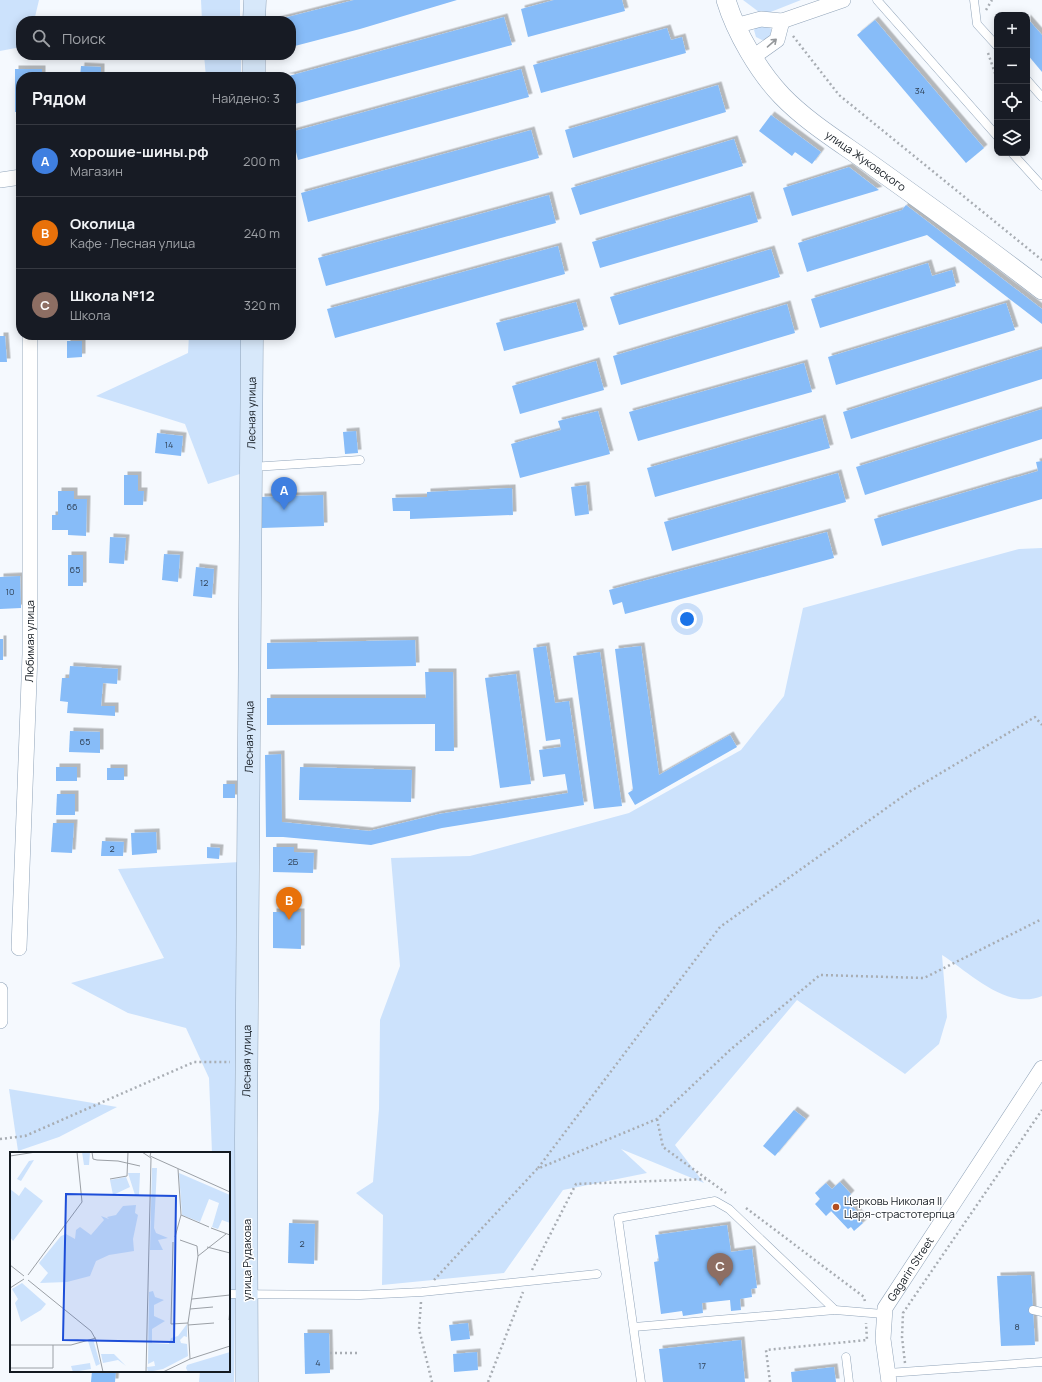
<!DOCTYPE html>
<html lang="ru">
<meta charset="utf-8">
<style>
body{margin:0;font-family:Manrope,sans-serif;background:#20242c;color:#f1f3f6}
.controls{position:absolute;right:12px;top:12px;display:grid;overflow:hidden;border-radius:8px;box-shadow:0 2px 10px #0003}
.controls button{width:36px;height:36px;display:grid;place-items:center;padding:0;border:0;border-bottom:1px solid #363941;background:#171b24;color:#f1f3f6;font:20px sans-serif}
.you{position:absolute;left:687px;top:619px;width:14px;height:14px;margin:-10px;border:3px solid #fff;border-radius:50%;background:#1a73e8;box-shadow:0 0 0 6px #1a73e833}
.badge{display:grid;place-items:center;width:26px;height:26px;border-radius:50%;background:#0b8043;color:#fff;font-size:13px;font-weight:700}
.pin{position:absolute;translate:-50% -33px;filter:drop-shadow(0 1px 2px #0008)}
.pin::after{content:'';position:absolute;top:21px;width:14px;height:12px;background:inherit;clip-path:polygon(0 0,100% 0,50% 100%)}
.list{margin:0;padding:0;list-style:none}
h2{display:flex;justify-content:space-between;align-items:center;height:52px;margin:0;padding:0 16px;font-size:17px}
h2 small{font-size:13px;font-weight:400;color:#9ea1a6}
.list li{display:grid;grid-template-columns:26px 1fr auto;gap:12px;align-items:center;box-sizing:border-box;height:72px;padding:0 16px;border-top:1px solid #363941}
.list b{display:block;font-size:15px;white-space:nowrap}
.list p{margin:0;font-size:13px;white-space:nowrap;color:#9ea1a6}
.list em{font-size:13px;font-style:normal;color:#9ea1a6}
.icon{flex:none;width:22px;height:22px;fill:none;stroke:currentColor;stroke-width:2;stroke-linecap:round;stroke-linejoin:round}
.map{position:relative;flex:none;width:1042px;height:1382px;overflow:hidden}
.search{position:absolute;background:#171b24;box-shadow:0 2px 10px #0003;left:16px;top:16px;width:280px;height:44px;display:flex;align-items:center;gap:10px;box-sizing:border-box;padding:0 14px;border-radius:16px;color:#9ea1a6;font-size:15px}
.panel{position:absolute;background:#171b24;box-shadow:0 2px 10px #0003;left:16px;top:72px;width:280px;height:268px;border-radius:16px}
.map>svg:first-child{display:block}
.green{fill:#cce2fc}
.building{fill:#87bcf8;filter:url(#shadow)}
.lines{fill:none;stroke-linecap:round;stroke-linejoin:round}
.service-casing{stroke:#91a4b9;stroke-width:9}
.minor-casing{stroke:#91a4b9;stroke-width:16}
.tertiary-casing{stroke:#91a4b9;stroke-width:20}
.secondary-casing{stroke:#91a4b9;stroke-width:23}
.path{stroke:#a8adb3;stroke-width:2.5;stroke-dasharray:2 3;stroke-linecap:butt}
.service{stroke:#fff;stroke-width:8}
.minor{stroke:#fff;stroke-width:15}
.tertiary{stroke:#fff;stroke-width:19}
.secondary{stroke:#d7e8fa;stroke-width:22}
.oneway{stroke:#95989b}
.poi-dot{fill:#b24d1f;stroke:#fff;stroke-width:1.5}
.labels{text-anchor:middle;stroke-width:3;stroke-linejoin:round;paint-order:stroke}
.number-label{font-size:9px;fill:#304257}
.street-label{font-size:11px;fill:#131a21;stroke:#fff}
.poi-label{font-size:11px;fill:#131a21;stroke:#fff;text-anchor:start}
.inset-road{fill:none;stroke:#9ba0a6;stroke-width:1}
.view{fill:#1d4ed8;fill-opacity:0.15;stroke:#1d4ed8;stroke-width:2}
.inset-edge{fill:none;stroke:#131a21;stroke-width:2}
</style>
<div class="map">
<svg width="1042" height="1382" viewBox="0 0 1042 1382">
<defs>
<filter id="shadow"><feDropShadow dx="3.5" dy="-3.5" stdDeviation="0" flood-color="#0004"/></filter>
</defs>
<rect width="100%" height="100%" fill="#f5f9fe"/>
<g class="green">
<polygon points="0,0 39,0 34,21 21,21 21,47 0,51"/>
<polygon points="201,0 240,0 240,21 202,21"/>
<polygon points="743,0 801,0 763,15"/>
<polygon points="758,24 770,26 772,33 768,39 762,40 756,37 754,30"/>
<polygon points="204,55 241,55 241,77 206,77"/>
<polygon points="189,335 242,335 243,473 208,484 185,424 96,396 188,353"/>
<path d="M 1042,548 L 1042,996 C 1007,1011 969,972 942,955 L 947,1017 L 939,1044 L 905,1074 L 797,1000 L 675,1145 L 704,1183 L 621,1149 L 647,1173 L 563,1190 L 504,1273 L 382,1285 L 383,1215 L 356,1193 L 373,1182 L 379,1109 L 380,1020 L 400,966 L 391,858 L 470,856 L 629,813 L 741,750 L 784,696 L 803,608 L 1019,549 Z"/>
<polygon points="240,862 234,1382 199,1382 200,1371 229,1371 229,1153 212,1153 209,1078 186,1028 128,1013 71,983 164,958 118,869"/>
<polygon points="9,1089 117,1107 59,1137 18,1151"/>
</g>
<g class="building">
<polygon points="354,0 457,0 360,29 291,47 291,21 276,20"/>
<polygon points="554,0 622,0 625,11 528,37 521,9"/>
<polygon points="504,17 512,45 291,105 291,77 285,77"/>
<polygon points="1027,18 1042,35 1042,72 1027,54"/>
<polygon points="875,20 984,148 966,163 857,35"/>
<polygon points="667,28 671,40 682,37 686,53 541,93 533,65"/>
<polygon points="81,66 101,67 101,77 80,77"/>
<polygon points="15,69 42,69 42,77 21,77 21,112 15,112"/>
<polygon points="521,69 529,97 298,160 291,132"/>
<polygon points="718,85 726,112 573,158 565,130"/>
<polygon points="771,115 821,152 812,164 795,152 792,156 759,131"/>
<polygon points="531,130 539,158 308,222 301,193"/>
<polygon points="734,139 743,166 580,215 571,188"/>
<polygon points="849,167 879,190 792,216 783,188"/>
<polygon points="549,195 556,223 326,286 318,258"/>
<polygon points="750,195 758,222 600,268 592,242"/>
<polygon points="906,205 1042,309 1042,324 927,235 807,272 798,243 902,210"/>
<polygon points="558,246 565,274 335,338 327,309"/>
<polygon points="771,249 780,277 619,325 610,297"/>
<polygon points="928,263 932,276 952,270 956,286 820,328 811,299"/>
<polygon points="576,302 584,330 504,351 496,323"/>
<polygon points="1006,303 1015,330 836,385 828,357"/>
<polygon points="787,304 795,333 621,385 613,356"/>
<polygon points="0,336 5,336 7,362 0,362"/>
<polygon points="67,341 82,341 82,357 67,358"/>
<polygon points="1042,349 1042,379 851,439 843,412"/>
<polygon points="596,361 604,390 520,414 512,386"/>
<polygon points="804,363 812,392 638,441 629,412"/>
<polygon points="1042,409 1042,439 865,495 856,467"/>
<polygon points="598,411 610,454 520,478 511,444 561,430 558,421"/>
<polygon points="822,418 830,448 655,497 647,468"/>
<polygon points="356,431 358,453 345,454 343,432"/>
<polygon points="157,433 183,436 181,456 155,453"/>
<polygon points="1042,461 1042,499 882,546 874,519 1038,471 1036,462"/>
<polygon points="838,473 846,502 672,551 664,522"/>
<polygon points="124,475 138,475 138,491 144,491 143,505 124,505"/>
<polygon points="586,485 589,514 575,516 571,487"/>
<polygon points="512,488 513,515 410,519 410,511 393,511 392,498 427,497 427,492"/>
<polygon points="58,491 74,491 74,499 87,499 86,536 68,535 68,530 52,530 52,515 58,515"/>
<polygon points="323,495 324,526 262,528 261,497"/>
<polygon points="827,532 834,558 625,614 622,602 613,605 609,590"/>
<polygon points="110,537 126,538 124,564 109,563"/>
<polygon points="164,554 180,555 178,582 162,580"/>
<rect x="68" y="555" width="15" height="31"/>
<polygon points="196,567 214,569 212,598 193,596"/>
<polygon points="20,576 21,608 0,609 0,577"/>
<rect x="0" y="639" width="3" height="21"/>
<polygon points="415,640 416,666 267,669 267,643"/>
<polygon points="546,646 555,703 569,701 584,805 442,828 371,845 283,837 266,837 265,755 281,754 282,822 369,831 439,814 568,793 565,774 543,777 539,750 561,747 560,739 546,741 533,648"/>
<polygon points="641,646 659,775 730,735 737,747 635,805 628,793 633,790 615,649"/>
<polygon points="600,652 622,806 594,809 573,656"/>
<polygon points="70,666 118,669 117,684 103,683 101,706 115,706 115,716 67,713 68,702 60,701 62,678 69,678"/>
<polygon points="425,672 453,672 454,751 435,751 435,724 267,725 267,698 426,698"/>
<polygon points="516,674 531,784 500,788 485,678"/>
<polygon points="70,731 100,732 100,753 69,752"/>
<rect x="56" y="767" width="21" height="14"/>
<polygon points="300,767 412,770 411,802 299,800"/>
<rect x="107" y="768" width="17" height="12"/>
<rect x="223" y="784" width="12" height="14"/>
<polygon points="57,794 75,794 75,815 56,815"/>
<polygon points="53,823 74,823 72,853 51,852"/>
<polygon points="156,832 157,853 132,855 131,833"/>
<polygon points="102,841 124,842 123,856 101,856"/>
<polygon points="207,847 220,848 219,859 207,858"/>
<polygon points="273,847 294,847 294,852 314,853 313,873 273,872"/>
<polygon points="273,912 301,912 301,949 273,948"/>
<polygon points="794,1110 806,1119 775,1156 763,1146"/>
<polygon points="840,1182 851,1194 846,1199 862,1217 859,1219 863,1223 854,1231 851,1227 848,1229 831,1211 826,1216 815,1204 820,1199 815,1193 826,1183 832,1189"/>
<polygon points="289,1223 315,1224 314,1264 288,1263"/>
<polygon points="727,1225 731,1252 752,1249 757,1288 751,1289 752,1297 740,1299 741,1310 731,1311 730,1300 702,1303 703,1313 683,1316 682,1311 661,1314 654,1262 659,1261 655,1235"/>
<polygon points="1031,1275 1035,1345 1001,1346 997,1276"/>
<polygon points="468,1323 470,1339 451,1341 449,1325"/>
<polygon points="304,1333 329,1333 330,1373 305,1374"/>
<polygon points="741,1340 745,1382 663,1382 659,1349"/>
<polygon points="477,1352 478,1370 454,1372 453,1354"/>
<polygon points="834,1367 836,1382 792,1382 791,1372"/>
<polygon points="92,1371 116,1371 115,1382 91,1382"/>
</g>
<g class="lines">
<g class="service-casing">
<g id="service">
<polyline points="877,0 997,136"/>
<polyline points="974,0 977,24 997,46"/>
<polyline points="1027,80 1042,97"/>
<polyline points="1012,153 1042,186"/>
<polyline points="252,467 360,460"/>
<polyline points="229,1294 360,1295 422,1292 597,1274"/>
<polyline points="1033,1310 1042,1312"/>
<polyline points="634,1327 835,1310 883,1314"/>
<polyline points="846,1357 849,1382"/>
<polyline points="888,1373 1042,1362"/>
<polyline points="641,1382 618,1218 715,1201 729,1209 835,1310"/>
</g>
</g>
<g class="minor-casing">
<g id="minor">
<polyline points="735,26 761,19 782,21 843,0"/>
<polyline points="753,57 777,40 782,21"/>
<polyline points="0,180 21,177"/>
<path id="s1" d="M 19,948 L 30,654 L 30,335"/>
<polyline points="0,1021 0,990"/>
<path id="s2" d="M 889,1382 L 883,1339 L 885,1308 L 1042,1068"/>
</g>
</g>
<g class="tertiary-casing">
<g id="tertiary">
<path id="s3" d="M 726,0 C 736,33 759,72 782,96 C 809,124 845,145 876,168 C 932,208 988,248 1042,290"/>
</g>
</g>
<g class="secondary-casing">
<g id="secondary">
<polyline points="254,21 255,0"/>
<polyline points="254,77 254,55"/>
<path id="s4" d="M 247,1382 L 246,1139 L 252,335"/>
</g>
</g>
<g class="path">
<polyline points="986,10 992,0"/>
<polyline points="793,36 839,95 1042,260"/>
<polyline points="988,53 997,79"/>
<polyline points="657,1119 663,1147 726,1193"/>
<polyline points="0,1139 25,1136 194,1062 230,1062"/>
<polyline points="538,1168 720,927 909,792 1035,717 1042,725"/>
<polyline points="746,1208 864,1297 865,1302"/>
<polyline points="532,1270 576,1184 706,1179"/>
<polyline points="434,1280 537,1169 657,1119 730,1050 820,975 924,978 1042,919"/>
<polyline points="421,1302 419,1329 432,1382"/>
<polyline points="330,1353 359,1353"/>
<polyline points="905,1363 902,1337 903,1313 1042,1110"/>
<polyline points="488,1382 523,1292"/>
<polyline points="770,1382 766,1350 867,1340 866,1323"/>
</g>
<use href="#service" class="service"/>
<use href="#minor" class="minor"/>
<use href="#tertiary" class="tertiary"/>
<use href="#secondary" class="secondary"/>
</g>
<defs><path id="oneway-shaft" d="M-6 0H5M1.5-3L5.5 0L1.5 3" fill="none" stroke-width="1.6" stroke-linecap="round" stroke-linejoin="round"/></defs>
<use class="oneway" href="#oneway-shaft" transform="translate(772 43) rotate(-41)"/>
<circle class="poi-dot" cx="836" cy="1207" r="4"/>
<g class="labels">
<g class="number-label">
<text x="920" y="94">34</text>
<text x="169" y="448">14</text>
<text x="72" y="510">66</text>
<text x="75" y="573">65</text>
<text x="204" y="586">12</text>
<text x="10" y="595">10</text>
<text x="85" y="745">65</text>
<text x="112" y="852">2</text>
<text x="293" y="865">2Б</text>
<text x="302" y="1247">2</text>
<text x="1017" y="1330">8</text>
<text x="318" y="1366">4</text>
<text x="702" y="1369">17</text>
</g>
<g class="street-label">
<text dy="4" stroke="none"><textPath href="#s3" startOffset="218">улица Жуковского</textPath></text>
<text dy="4" stroke="none"><textPath href="#s4" startOffset="969">Лесная улица</textPath></text>
<text dy="4" stroke="none"><textPath href="#s1" startOffset="307">Любимая улица</textPath></text>
<text dy="4" stroke="none"><textPath href="#s4" startOffset="645">Лесная улица</textPath></text>
<text dy="4" stroke="none"><textPath href="#s4" startOffset="321">Лесная улица</textPath></text>
<text transform="translate(247 1260) rotate(-90)" y="4">улица Рудакова</text>
<text dy="4" stroke="none"><textPath href="#s2" startOffset="121">Gagarin Street</textPath></text>
</g>
<g class="poi-label">
<text x="844" y="1205">Церковь Николая II<tspan x="844" dy="13">Царя-страстотерпца</tspan></text>
</g>
</g>
<g transform="translate(10 1152)">
<rect width="220" height="220" fill="#f5f9fe"/>
<path d="M 72,0 L 80,0 L 79,13 L 74,13 ZM 24,8 L 11,29 L 7,27 L 19,9 ZM 142,16 L 147,16 L 144,76 L 146,81 L 158,86 L 148,88 L 153,98 L 140,98 ZM 118,21 L 130,21 L 129,43 L 125,43 ZM 169,21 L 220,43 L 220,71 L 212,68 L 208,77 L 202,75 L 209,51 L 199,47 L 190,70 L 172,63 ZM 116,25 L 120,35 L 103,43 L 100,28 ZM 15,35 L 33,49 L 3,89 L 0,85 L 0,37 L 9,44 ZM 126,53 L 125,61 L 128,63 L 123,87 L 124,99 L 99,103 L 86,109 L 80,124 L 57,130 L 30,131 L 38,121 L 29,111 L 51,84 L 56,82 L 65,87 L 66,78 L 70,75 L 81,83 L 94,68 L 91,64 L 99,67 L 97,65 L 106,63 L 113,54 ZM 12,131 L 36,152 L 31,158 L 11,170 L 5,151 L 8,147 L 2,137 ZM 143,139 L 145,145 L 154,148 L 144,153 L 144,164 L 155,169 L 142,177 L 142,191 L 159,192 L 161,186 L 168,184 L 177,172 L 177,185 L 174,184 L 170,188 L 171,191 L 177,192 L 178,204 L 153,217 L 138,220 L 137,215 L 145,214 L 144,209 L 138,212 L 139,140 ZM 83,187 L 90,212 L 86,214 L 78,189 ZM 220,200 L 220,220 L 178,220 L 176,216 L 177,213 ZM 91,202 L 104,202 L 116,214 L 108,208 L 93,211 ZM 80,211 L 81,217 L 63,220 L 61,214 Z" fill="#cce2fc"/>
<path class="inset-road" d="M 82,0 L 83,7 L 87,8 L 108,9 L 130,14M 132,0 L 141,6 L 136,220M 141,0 L 140,4 L 220,40M 0,4 L 26,0M 100,27 L 117,24 L 118,0M 171,63 L 199,75M 201,76 L 220,83M 165,85 L 171,63 L 168,17M 170,88 L 187,94 L 188,104M 163,90 L 161,172 L 178,171M 197,95 L 220,101M 0,113 L 14,124M 18,123 L 72,50 L 67,0M 18,128 L 81,179 L 86,188 L 93,220M 0,136 L 14,127M 182,147 L 220,143M 180,157 L 203,155M 219,168 L 220,156M 178,173 L 204,171M 0,193 L 61,193 L 86,186M 180,207 L 178,171 L 188,104 L 216,82M 0,216 L 43,216 L 43,193M 153,220 L 180,207 L 220,194"/>
<path class="view" d="M 56,42 L 166,44 L 164,190 L 53,188 Z"/>
<rect width="220" height="220" class="inset-edge"/>
</g>
</svg>
<div class="controls">
<button>+</button>
<button>−</button>
<button><svg class="icon" aria-label="locate" viewBox="0 0 24 24"><circle cx="12" cy="12" r="6"/><path d="M12 2v4M12 18v4M2 12h4M18 12h4"/></svg></button>
<button><svg class="icon" aria-label="layers" viewBox="0 0 24 24"><path d="M12 4l9 5-9 5-9-5zM3 14l9 5 9-5"/></svg></button>
</div>
<div class="you"></div>
<div class="pin badge" style="left:284px;top:510px;background:#3f7fe0">A</div>
<div class="pin badge" style="left:289px;top:920px;background:#e8710a">B</div>
<div class="pin badge" style="left:720px;top:1286px;background:#8d6e63">C</div>
<div class="search"><svg class="icon" aria-label="search" viewBox="0 0 24 24"><circle cx="10" cy="10" r="6"/><path d="M15 15l6 6"/></svg>Поиск</div>
<section class="panel">
<h2>Рядом<small>Найдено: 3</small></h2>
<ul class="list">
<li><span class="badge" style="background:#3f7fe0">A</span><div><b>хорошие-шины.рф</b><p>Магазин</p></div><em>200 m</em></li>
<li><span class="badge" style="background:#e8710a">B</span><div><b>Околица</b><p>Кафе · Лесная улица</p></div><em>240 m</em></li>
<li><span class="badge" style="background:#8d6e63">C</span><div><b>Школа №12</b><p>Школа</p></div><em>320 m</em></li>
</ul>
</section>
</div>
